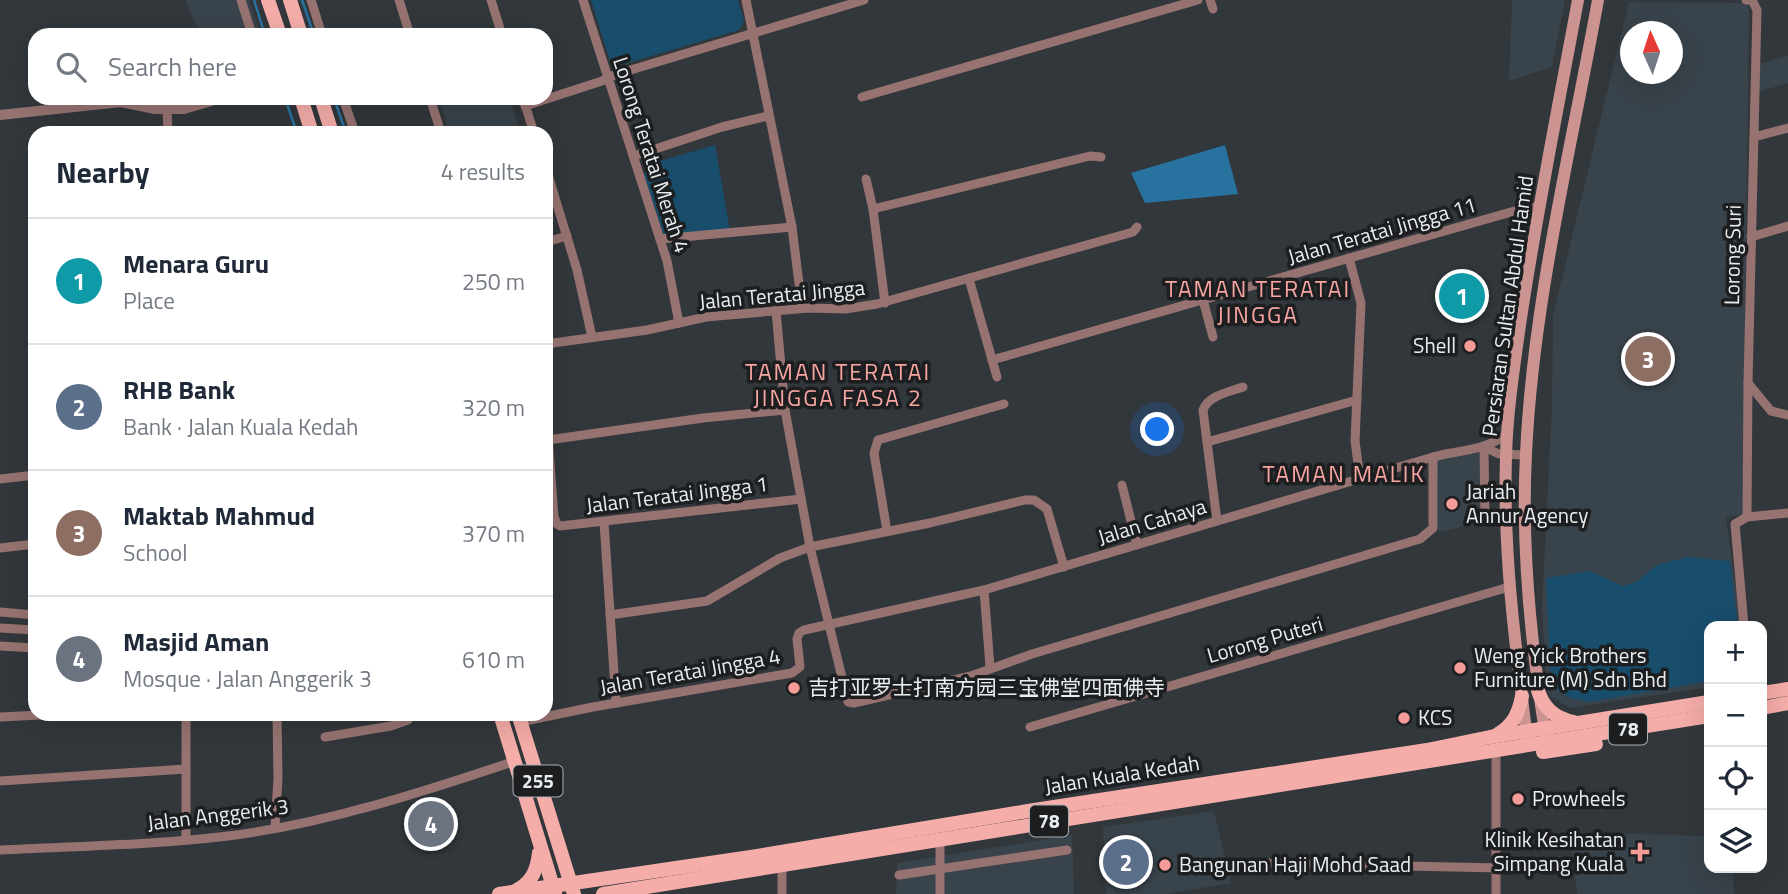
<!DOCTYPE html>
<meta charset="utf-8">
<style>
body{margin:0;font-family:"Titillium Web","Noto Sans SC",sans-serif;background:#f6f6f7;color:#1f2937}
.controls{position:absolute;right:21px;bottom:21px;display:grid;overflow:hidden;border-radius:14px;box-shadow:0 7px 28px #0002}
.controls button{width:63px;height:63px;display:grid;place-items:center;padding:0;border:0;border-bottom:2px solid #e0e1e3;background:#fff;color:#1f2937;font:35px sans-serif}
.compass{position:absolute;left:1620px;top:21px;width:63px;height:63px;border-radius:50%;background:#fff;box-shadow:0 7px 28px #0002;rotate:357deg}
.you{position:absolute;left:1158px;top:430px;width:24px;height:24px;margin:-18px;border:5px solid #fff;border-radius:50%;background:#1a73e8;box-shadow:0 0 0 10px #1a73e833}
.badge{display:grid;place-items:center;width:46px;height:46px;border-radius:50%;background:#1a73e8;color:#fff;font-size:23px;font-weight:700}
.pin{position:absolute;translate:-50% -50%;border:4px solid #fff;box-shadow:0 2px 7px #0006}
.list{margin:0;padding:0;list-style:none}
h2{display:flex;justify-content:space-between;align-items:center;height:91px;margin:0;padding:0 28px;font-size:30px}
h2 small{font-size:23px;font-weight:400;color:#747a83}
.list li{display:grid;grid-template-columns:46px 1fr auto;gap:21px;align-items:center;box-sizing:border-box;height:126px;padding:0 28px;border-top:2px solid #e0e1e3}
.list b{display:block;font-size:26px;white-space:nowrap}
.list p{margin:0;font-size:23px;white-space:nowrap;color:#747a83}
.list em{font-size:23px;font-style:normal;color:#747a83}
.icon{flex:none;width:38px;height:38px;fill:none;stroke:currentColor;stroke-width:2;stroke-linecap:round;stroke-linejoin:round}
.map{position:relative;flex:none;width:1788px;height:894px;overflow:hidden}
.search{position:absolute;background:#fff;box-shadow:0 7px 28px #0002;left:28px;top:28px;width:525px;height:77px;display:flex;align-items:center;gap:18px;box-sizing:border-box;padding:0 24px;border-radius:21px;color:#747a83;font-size:26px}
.panel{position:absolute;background:#fff;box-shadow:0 7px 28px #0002;left:28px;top:126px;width:525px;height:595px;border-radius:21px}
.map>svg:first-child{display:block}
.built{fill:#39434b;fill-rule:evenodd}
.green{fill:#184d6c}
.water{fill:#27729f}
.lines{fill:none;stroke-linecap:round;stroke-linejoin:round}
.stream{stroke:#27729f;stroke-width:2.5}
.minor{stroke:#967371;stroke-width:9}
.tertiary{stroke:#967371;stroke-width:10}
.secondary{stroke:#cc9491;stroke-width:12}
.primary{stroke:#f5ada9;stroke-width:14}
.poi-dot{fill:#f59b98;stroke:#1c1e20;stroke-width:2.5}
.labels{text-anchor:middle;stroke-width:7;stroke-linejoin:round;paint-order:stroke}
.shield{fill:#1c1e20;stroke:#acafb2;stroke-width:2}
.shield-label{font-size:19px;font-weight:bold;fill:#eaedf0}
.street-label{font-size:21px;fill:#eaedf0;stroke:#1c1e20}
.poi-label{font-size:21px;fill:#eaedf0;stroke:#1c1e20;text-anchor:start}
.neighbourhood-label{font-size:23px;letter-spacing:2px;fill:#f9a6a2;stroke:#1c1e20}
</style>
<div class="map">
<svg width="1788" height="894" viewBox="0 0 1788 894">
<rect width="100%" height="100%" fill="#32373b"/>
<g class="built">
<polygon points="185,0 249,0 261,35 201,35"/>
<polygon points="1512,0 1565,0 1552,67 1509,81"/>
<path d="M 1629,2 L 1749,3 L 1743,514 L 1726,518 L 1741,626 L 1709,626 L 1709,687 L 1570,708 L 1551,697 L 1546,686 L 1542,609 L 1552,404 L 1553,315 ZM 1630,32 L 1672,32 L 1672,74 L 1630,74 Z"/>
<polygon points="1788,56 1788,83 1757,92 1759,64"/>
<polygon points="438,98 509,98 520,131 513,133 450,133"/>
<polygon points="1487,440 1488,521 1438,532 1437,453"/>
<polygon points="1214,811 1231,883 1165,894 1106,894 1103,827"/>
<polygon points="1569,832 1709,836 1709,868 1733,868 1734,894 1577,894"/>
<polygon points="1072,835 1074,894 896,894 897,863"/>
</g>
<g class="green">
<polygon points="591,0 738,0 744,22 739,30 621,65 610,61"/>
<polygon points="715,145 730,231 664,235 644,175 650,164"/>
<polygon points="1687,557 1730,561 1738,626 1709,626 1709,681 1589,702 1570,698 1551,685 1546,578 1590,571 1623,586 1636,582 1657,565"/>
</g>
<polygon class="water" points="1225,145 1238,194 1145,203 1131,173"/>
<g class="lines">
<g class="stream">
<polyline points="254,0 265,35"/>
<polyline points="302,0 314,35"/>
<polyline points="285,98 297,133"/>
<polyline points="334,98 346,133"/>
</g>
<g class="minor">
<polyline points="241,0 252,35"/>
<polyline points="311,0 322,35"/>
<polyline points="399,0 410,35"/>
<polyline points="491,0 502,35"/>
<polyline points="583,0 667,261 679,323"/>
<polyline points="746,0 792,227 802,308"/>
<polyline points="1210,0 1213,9"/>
<polyline points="1746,0 1752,0 1757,10 1748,383 1747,517"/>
<polyline points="862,97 1198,0"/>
<polyline points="343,98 355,133"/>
<polyline points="430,98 441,133"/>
<polyline points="523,98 534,133"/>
<polyline points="525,106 602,81 614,75 864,0"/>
<polyline points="167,109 168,133"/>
<polyline points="1754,137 1788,128"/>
<polyline points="634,156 722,127 768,116"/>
<polyline points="546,168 577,270 592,337"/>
<polyline points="866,179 873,209 885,303"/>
<polyline points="873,209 1090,156 1101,157"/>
<polyline points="1751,237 1788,226"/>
<polyline points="660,239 792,227"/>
<polyline points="546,242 567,236"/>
<polyline points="1349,258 1361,303 1355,441 1360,479"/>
<polyline points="969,279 997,377"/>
<polyline points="1203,300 1213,337"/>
<polyline points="776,311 785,410 810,547 848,702 854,703 971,676 1032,654 1420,539 1433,528 1433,457"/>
<polyline points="546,344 647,330 706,317 809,308 845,309 877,304 1133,232 1137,227"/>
<polyline points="992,360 1525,208 1540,206"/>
<polyline points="1748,383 1771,411 1788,415"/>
<polyline points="546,410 554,517 557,524 560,526 801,499"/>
<polyline points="548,440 703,418 785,410"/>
<polyline points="1207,442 1357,400"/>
<polyline points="1484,447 1485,517 1505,516"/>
<polyline points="1484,447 1499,454 1526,455"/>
<polyline points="0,479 35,475"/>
<polyline points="1122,485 1137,545"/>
<path d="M 1217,521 L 1203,410 C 1209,395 1229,392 1243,387"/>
<polyline points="604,522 616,703"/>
<polyline points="887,531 874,453 878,440 1004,404"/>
<polyline points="0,548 35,544"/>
<polyline points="984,590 990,667"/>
<polyline points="0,612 35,615"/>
<polyline points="610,615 707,601 780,558 810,547 930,523 1025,500 1034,500 1047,509 1064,567"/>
<polyline points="1744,626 1735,524 1747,517 1788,513"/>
<polyline points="0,628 35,630"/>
<polyline points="0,646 35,648"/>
<polyline points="186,714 186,839"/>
<polyline points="0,717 61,714"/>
<path d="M 520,722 L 593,707 L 792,673 L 800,667 L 797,639 L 799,633 L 804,630 L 984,590 L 1433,457 C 1459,450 1486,451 1508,433"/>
<polyline points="1030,727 1509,587"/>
<polyline points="325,737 391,726 408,720 411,714"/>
<polyline points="0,781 186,769"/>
<polyline points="275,828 278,778 277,714"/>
<path d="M 0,850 C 76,846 153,845 228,836 C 324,824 423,792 515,761"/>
<polyline points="1254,863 1553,869"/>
<polyline points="899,875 1067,850"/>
<polyline points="782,894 782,866"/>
<polyline points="940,894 940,839"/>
<polyline points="1496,894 1496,751"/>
</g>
<polyline class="tertiary" points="0,115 121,102 155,109 184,109 222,98"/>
<g class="secondary">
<path d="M 1527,738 C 1515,644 1503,551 1506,457 C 1507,413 1514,368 1520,325 C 1536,216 1558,108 1578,0"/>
<path d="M 1546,738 C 1531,646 1521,548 1526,454 C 1533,301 1571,150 1598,0"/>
</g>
<g class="primary">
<polyline points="268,0 280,35"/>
<polyline points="290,0 301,35"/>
<polyline points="301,98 312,133"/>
<polyline points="321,98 332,133"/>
<path d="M 1537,687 C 1542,707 1554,718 1574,722"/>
<polyline points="1762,693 1788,689"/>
<polyline points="1762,708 1788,703"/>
<polyline points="500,714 555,893"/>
<polyline points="518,714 574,894"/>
<path d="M 1498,734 C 1513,725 1519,713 1522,696"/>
<polyline points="1543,752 1596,744"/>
<path d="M 517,890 C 532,882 537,870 539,853"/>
<polyline points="499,894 751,857 1028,811 1427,750 1490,737 1709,702"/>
<polyline points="603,894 1709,716"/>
</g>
</g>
<g class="poi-dot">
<circle cx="1470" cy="346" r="7"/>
<circle cx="1452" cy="504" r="7"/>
<circle cx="1460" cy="668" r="7"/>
<circle cx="794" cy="688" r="7"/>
<circle cx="1404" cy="718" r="7"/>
<circle cx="1518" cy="799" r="7"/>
<path d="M1636.5 841.5h7v7h7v7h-7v7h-7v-7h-7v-7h7z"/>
<circle cx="1165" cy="865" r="7"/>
</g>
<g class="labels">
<g class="shield">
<rect x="1609" y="713.5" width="38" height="31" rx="5"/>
<rect x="513.5" y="765.5" width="49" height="31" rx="5"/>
<rect x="1030" y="805.5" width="38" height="31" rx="5"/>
</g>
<g class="shield-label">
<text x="1628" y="736">78</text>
<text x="538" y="788">255</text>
<text x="1049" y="828">78</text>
</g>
<g class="street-label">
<text transform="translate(651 155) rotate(72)" y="7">Lorong Teratai Merah 4</text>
<text transform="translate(1382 231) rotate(-16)" y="7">Jalan Teratai Jingga 11</text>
<text transform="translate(1733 255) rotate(-89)" y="7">Lorong Suri</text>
<text transform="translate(782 295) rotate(-5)" y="7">Jalan Teratai Jingga</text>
<text transform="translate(1508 306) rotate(-82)" y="7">Persiaran Sultan Abdul Hamid</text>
<text transform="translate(677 495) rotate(-7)" y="7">Jalan Teratai Jingga 1</text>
<text transform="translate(1152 522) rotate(-17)" y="7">Jalan Cahaya</text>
<text transform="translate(1265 640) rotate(-16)" y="7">Lorong Puteri</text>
<text transform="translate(690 672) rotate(-10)" y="7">Jalan Teratai Jingga 4</text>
<text transform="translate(1122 775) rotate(-9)" y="7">Jalan Kuala Kedah</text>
<text transform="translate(218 815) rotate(-7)" y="7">Jalan Anggerik 3</text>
</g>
<g class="poi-label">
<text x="1456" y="353" text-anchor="end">Shell</text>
<text x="1466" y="499">Jariah<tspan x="1466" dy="24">Annur Agency</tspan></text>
<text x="1474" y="663">Weng Yick Brothers<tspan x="1474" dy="24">Furniture (M) Sdn Bhd</tspan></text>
<text x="808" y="695">吉打亚罗士打南方园三宝佛堂四面佛寺</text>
<text x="1418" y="725">KCS</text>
<text x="1532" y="806">Prowheels</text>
<text x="1624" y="847" text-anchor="end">Klinik Kesihatan<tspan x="1624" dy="24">Simpang Kuala</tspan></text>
<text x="1179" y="872">Bangunan Haji Mohd Saad</text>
</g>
<g class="neighbourhood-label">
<text x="1258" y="297">TAMAN TERATAI<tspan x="1258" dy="26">JINGGA</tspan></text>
<text x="838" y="380">TAMAN TERATAI<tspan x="838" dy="26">JINGGA FASA 2</tspan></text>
<text x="1344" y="482">TAMAN MALIK</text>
</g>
</g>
</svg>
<div class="controls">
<button>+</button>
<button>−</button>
<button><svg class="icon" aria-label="locate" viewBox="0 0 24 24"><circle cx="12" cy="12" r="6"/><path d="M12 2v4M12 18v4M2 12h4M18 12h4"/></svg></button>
<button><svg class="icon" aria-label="layers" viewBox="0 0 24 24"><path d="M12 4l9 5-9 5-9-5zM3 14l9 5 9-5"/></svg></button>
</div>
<svg class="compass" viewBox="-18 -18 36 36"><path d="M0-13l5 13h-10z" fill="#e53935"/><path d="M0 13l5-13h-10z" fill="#747a83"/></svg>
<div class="you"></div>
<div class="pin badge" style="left:1462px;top:296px;background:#0f9aa8">1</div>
<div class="pin badge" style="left:1126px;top:862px;background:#5c6f8a">2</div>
<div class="pin badge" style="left:1648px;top:359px;background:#8d6e63">3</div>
<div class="pin badge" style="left:431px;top:824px;background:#6b7280">4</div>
<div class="search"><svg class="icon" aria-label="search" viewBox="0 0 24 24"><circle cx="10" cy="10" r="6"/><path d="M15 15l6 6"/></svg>Search here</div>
<section class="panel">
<h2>Nearby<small>4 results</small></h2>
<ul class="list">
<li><span class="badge" style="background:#0f9aa8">1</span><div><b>Menara Guru</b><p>Place</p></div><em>250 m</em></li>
<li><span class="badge" style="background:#5c6f8a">2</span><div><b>RHB Bank</b><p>Bank · Jalan Kuala Kedah</p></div><em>320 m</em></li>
<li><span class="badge" style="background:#8d6e63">3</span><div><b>Maktab Mahmud</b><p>School</p></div><em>370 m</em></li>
<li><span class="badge" style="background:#6b7280">4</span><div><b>Masjid Aman</b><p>Mosque · Jalan Anggerik 3</p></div><em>610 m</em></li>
</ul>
</section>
</div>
